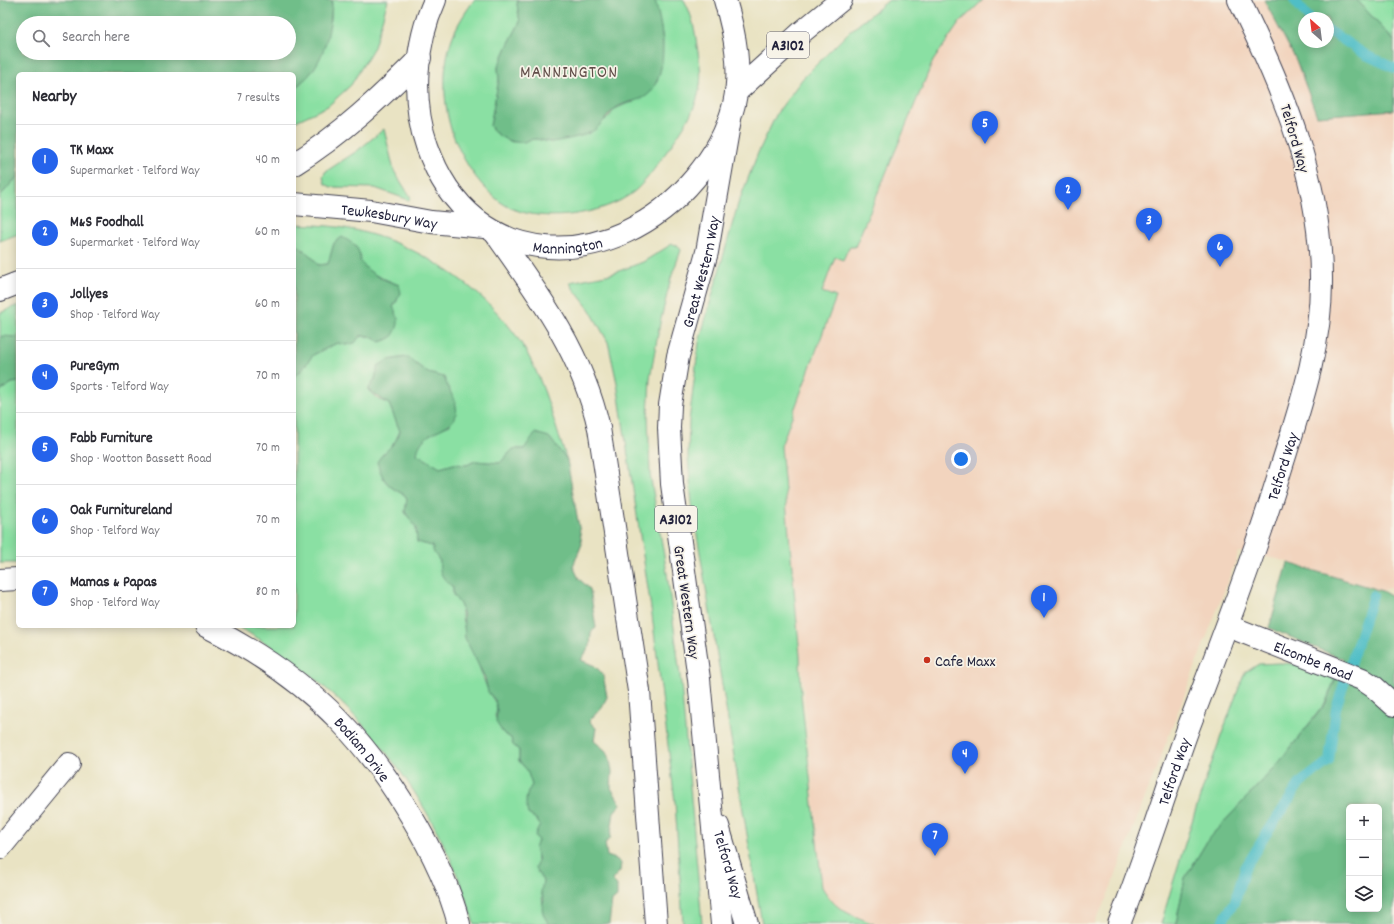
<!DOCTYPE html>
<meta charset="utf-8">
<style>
body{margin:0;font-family:Dekko,sans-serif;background:#f7f7f7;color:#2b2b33}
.controls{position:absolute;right:12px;bottom:12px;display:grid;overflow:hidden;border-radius:6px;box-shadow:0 2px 10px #0003}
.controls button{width:36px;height:36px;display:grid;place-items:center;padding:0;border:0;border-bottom:1px solid #e1e1e2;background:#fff;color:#2b2b33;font:20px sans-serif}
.compass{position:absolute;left:1298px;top:12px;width:36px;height:36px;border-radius:50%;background:#fff;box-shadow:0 2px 10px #0003;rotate:332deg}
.you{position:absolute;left:961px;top:459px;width:14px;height:14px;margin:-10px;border:3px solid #fff;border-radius:50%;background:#1a73e8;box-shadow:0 0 0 6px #1a73e833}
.badge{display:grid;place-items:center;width:26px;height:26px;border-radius:50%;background:#2563eb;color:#fff;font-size:13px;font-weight:700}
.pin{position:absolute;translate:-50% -33px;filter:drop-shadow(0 1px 2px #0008)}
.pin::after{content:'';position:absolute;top:21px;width:14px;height:12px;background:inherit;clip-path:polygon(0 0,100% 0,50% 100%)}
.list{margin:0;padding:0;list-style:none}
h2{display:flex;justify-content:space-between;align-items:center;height:52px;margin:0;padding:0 16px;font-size:17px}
h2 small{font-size:13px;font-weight:400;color:#7c7c81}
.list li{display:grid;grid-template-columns:26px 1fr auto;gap:12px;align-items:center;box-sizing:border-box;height:72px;padding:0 16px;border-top:1px solid #e1e1e2}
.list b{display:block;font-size:15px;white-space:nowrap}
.list p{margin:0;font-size:13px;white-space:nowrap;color:#7c7c81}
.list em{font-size:13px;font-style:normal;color:#7c7c81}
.icon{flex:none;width:22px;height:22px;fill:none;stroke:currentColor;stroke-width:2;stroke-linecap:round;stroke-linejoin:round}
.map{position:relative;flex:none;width:1394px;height:924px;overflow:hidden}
.search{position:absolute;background:#fff;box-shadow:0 2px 10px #0003;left:16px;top:16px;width:280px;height:44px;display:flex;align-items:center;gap:10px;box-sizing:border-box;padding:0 14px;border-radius:22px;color:#7c7c81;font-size:15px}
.panel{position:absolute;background:#fff;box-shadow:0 2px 10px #0003;left:16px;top:72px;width:280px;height:556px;border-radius:6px}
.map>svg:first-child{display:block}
.built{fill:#f2d4be}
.green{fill:#8ae0a3;stroke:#56816f}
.forest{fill:#6fbe89;stroke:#487062;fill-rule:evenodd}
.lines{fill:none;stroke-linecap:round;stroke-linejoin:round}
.stream{stroke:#50bec6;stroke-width:10}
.street-casing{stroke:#403f4f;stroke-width:24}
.secondary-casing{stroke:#403f4f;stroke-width:24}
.primary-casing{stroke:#403f4f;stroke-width:24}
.street{stroke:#fff;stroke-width:22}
.secondary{stroke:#fff;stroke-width:22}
.primary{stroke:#fff;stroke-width:22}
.poi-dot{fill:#c8321e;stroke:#f7f3e8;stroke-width:1.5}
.labels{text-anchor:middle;stroke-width:3.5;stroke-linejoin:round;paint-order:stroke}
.shield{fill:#f7f3e8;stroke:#62616f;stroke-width:1}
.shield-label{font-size:15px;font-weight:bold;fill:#22223b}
.street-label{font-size:16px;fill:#22223b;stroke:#f7f3e8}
.poi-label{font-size:16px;fill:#22223b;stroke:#f7f3e8;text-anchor:start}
.quarter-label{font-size:18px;letter-spacing:1px;fill:#624e4a;stroke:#f7f3e8}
</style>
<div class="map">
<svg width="1394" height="924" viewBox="0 0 1394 924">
<rect width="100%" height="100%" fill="#f7f3e8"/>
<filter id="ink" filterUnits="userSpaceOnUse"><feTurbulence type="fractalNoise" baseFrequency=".025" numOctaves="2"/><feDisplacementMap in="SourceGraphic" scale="8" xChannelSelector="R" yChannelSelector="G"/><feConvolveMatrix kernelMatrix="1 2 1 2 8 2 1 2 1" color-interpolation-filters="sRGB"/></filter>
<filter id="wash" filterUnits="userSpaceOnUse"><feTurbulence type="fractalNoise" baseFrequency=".012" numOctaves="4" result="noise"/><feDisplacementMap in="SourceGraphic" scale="16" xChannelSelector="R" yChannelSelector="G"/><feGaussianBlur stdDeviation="0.9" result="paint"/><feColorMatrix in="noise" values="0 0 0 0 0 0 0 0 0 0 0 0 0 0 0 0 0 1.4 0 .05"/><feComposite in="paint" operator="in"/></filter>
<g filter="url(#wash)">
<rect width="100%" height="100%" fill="#e9e3c3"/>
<polygon class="built" points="983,0 1264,0 1296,60 1317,116 1394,110 1394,585 1382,591 1277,559 1239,552 1107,897 1094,924 874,924 845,912 831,903 822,887 781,446 836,297 822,292 835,257 849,247 855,247 933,61 960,22"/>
<g class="green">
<polygon points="332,0 388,0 374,47 351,85 328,106 294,122 294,89 310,74 331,20"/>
<path d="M 474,0 L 518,0 L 517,4 L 520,22 L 509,43 L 498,67 L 499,79 L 490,126 L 494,132 L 512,142 L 536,139 L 550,142 L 576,137 L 608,118 L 615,109 L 626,104 L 634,102 L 656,83 L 662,62 L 663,39 L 655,0 L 684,0 C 692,14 695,30 697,46 C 699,59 702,73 700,85 C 697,109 683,128 670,147 C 659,162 649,178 636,190 C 606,216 532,227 499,201 C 476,183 460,156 451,129 C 442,98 442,60 455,31 C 460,20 467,10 474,0 Z"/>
<path d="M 889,0 L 983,0 L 960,22 L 933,61 L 855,247 L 849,247 L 843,260 L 835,257 L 822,292 L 836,297 L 781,446 L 800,656 L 801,694 L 822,887 C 837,912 848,913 874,924 L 762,924 L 692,505 L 688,456 L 689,421 L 699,342 L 738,204 L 758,153 L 777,113 L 803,78 L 848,33 Z"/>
<polygon points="1357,0 1394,0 1394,41"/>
<polygon points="384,129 394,171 411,198 409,200 375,188 331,187 325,184 323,177 325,172 357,151"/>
<polygon points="18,176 18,234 0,241 0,196"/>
<path d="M 294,224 C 318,225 343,226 366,233 C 428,249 496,297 527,353 C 546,387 554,424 567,460 L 549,437 L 524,449 L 513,449 L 500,463 L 475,461 L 467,465 L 454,464 L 440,468 L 416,454 C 421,435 433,432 450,425 L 456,405 L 444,378 L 428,373 L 407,357 C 396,358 388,360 378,366 L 375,379 L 368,390 L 378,399 L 389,404 L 400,431 L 393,446 L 381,456 C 378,478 386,486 405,495 L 407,499 L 405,512 L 416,528 L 417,542 L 432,546 C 434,552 438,557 440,562 C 444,575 442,578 453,587 L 453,595 C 467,611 459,610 464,626 C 467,638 472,650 477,661 C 481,671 484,681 488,690 C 492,701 500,702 495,716 L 503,733 L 511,738 L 513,745 L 519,750 L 519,761 L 527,770 L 532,785 L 528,792 L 528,814 L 536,819 L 540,825 C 537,839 533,869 543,881 C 541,893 542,914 549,924 L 474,924 C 439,800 351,686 236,626 L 294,626 L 294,376 L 301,371 L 313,355 L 337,343 L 346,345 C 360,336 364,332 380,342 L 396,312 L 393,307 L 397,301 L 399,285 L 373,274 L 364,268 L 359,261 L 361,256 L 354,244 L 334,243 L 328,264 L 318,265 L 313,258 L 299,247 L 294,247 Z"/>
<polygon points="672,244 677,245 681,250 671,278 660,323 650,378 648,416 650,474 667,573 681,683 702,924 683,924 675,802 652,615 617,383 608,342 590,310 572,287 570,282 611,274 643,262"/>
<polygon points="18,305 18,337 0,338 0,313"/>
<polygon points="18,382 18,563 0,563 0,391 12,383"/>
<path d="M 1280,663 L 1307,665 L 1336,676 L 1326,702 L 1277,765 L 1209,838 L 1185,878 L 1176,924 L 1161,924 C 1185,839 1213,754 1245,672 L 1259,664 Z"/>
</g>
<g class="forest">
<path d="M 0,0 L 332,0 C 331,25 327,53 310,74 C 306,79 299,84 294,89 L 294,74 L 18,74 L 18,176 L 0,196 ZM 23,23 L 289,23 L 289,53 L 23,53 Z"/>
<path d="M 518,0 L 655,0 C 662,27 669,60 654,87 C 646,103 629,99 616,108 C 606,115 601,128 589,133 C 581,137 560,141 551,142 C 546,142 541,139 536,139 C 532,139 527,141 524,142 C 511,144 497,137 490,126 L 499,79 L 498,67 L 509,43 L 520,22 L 517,4 Z"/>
<path d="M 1264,0 L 1357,0 L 1394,41 L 1394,110 L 1317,116 L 1296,60 ZM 1304,18 L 1328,18 L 1328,42 L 1304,42 Z"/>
<path d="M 342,237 C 353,243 361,248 360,261 C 369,274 384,280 399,285 L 401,293 L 393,307 C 401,320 399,327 391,338 L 380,342 L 370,336 L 360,336 L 355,343 L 346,345 L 337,343 L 313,355 L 301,371 L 294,376 L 294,247 L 299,246 L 313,258 L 318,265 L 328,264 L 334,243 Z"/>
<polygon points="2,336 18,337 18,382 12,383 0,391 0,338"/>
<path d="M 407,357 L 428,373 L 444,377 C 447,387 454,397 456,406 C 462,433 421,425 417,454 L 440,468 L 454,464 L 467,465 L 475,461 L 500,463 L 513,449 L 524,449 L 535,433 L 549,437 L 567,460 L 582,544 L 573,566 L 579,579 L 590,589 L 596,628 L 591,632 L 590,646 L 581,660 L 595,666 L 603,674 L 607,697 L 602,707 L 589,721 L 596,728 L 594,741 L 605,750 L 610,760 L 612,772 L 611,788 L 621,804 L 614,812 L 610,839 L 605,843 L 607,856 L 616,859 L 621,863 L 620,871 L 612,880 L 617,885 L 617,897 L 612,901 L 609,924 L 549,924 C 543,916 540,909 544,900 L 541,892 L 543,881 L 535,868 L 538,861 L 535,848 L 538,841 L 535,835 L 540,825 L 536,819 L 528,814 C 525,802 525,795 532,785 L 527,770 L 519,761 L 519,750 L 513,745 L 511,738 L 503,733 L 496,722 L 497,710 L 495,700 L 488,692 L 485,678 L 465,638 L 463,612 L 460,604 L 453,595 L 453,587 C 443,579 438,573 440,561 L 434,553 L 432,546 L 417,542 L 416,528 L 405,512 L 407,499 L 405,495 C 387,486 383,481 377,462 C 384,450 396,446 400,431 L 389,404 L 368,390 L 375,379 L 378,366 L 388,360 Z"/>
<path d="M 1288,563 L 1382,591 L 1394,598 L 1394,924 L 1176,924 L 1185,878 L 1209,838 L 1277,765 L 1326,703 L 1343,659 L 1269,628 ZM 1349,807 L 1379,807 L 1379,909 L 1349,909 Z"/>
</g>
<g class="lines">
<g class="stream">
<polyline points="1294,0 1309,18"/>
<polyline points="1328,30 1366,55 1394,68"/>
<polyline points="1221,924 1235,901 1245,868 1263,839 1300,783 1329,761 1336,708 1373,595"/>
</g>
</g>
</g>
<g filter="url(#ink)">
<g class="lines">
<g class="street-casing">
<g id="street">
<polyline points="0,580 18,579"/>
<path id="s1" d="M 206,626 C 254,650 301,681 339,720 C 388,771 441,855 459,924"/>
<path id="s2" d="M 1228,626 L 1362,679 L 1374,687 L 1394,705"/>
<path id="s3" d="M 718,826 L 747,924"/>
<polyline points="0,848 69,764"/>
<path id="s4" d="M 1119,924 C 1145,859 1165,792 1189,726 C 1220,644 1252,562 1278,478 C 1298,413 1322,348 1321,278 C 1321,179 1282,87 1239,0"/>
</g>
</g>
<g class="secondary-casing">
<g id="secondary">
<path d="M 294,164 C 341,135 381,97 420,58"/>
<path id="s5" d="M 294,204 L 371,211 L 431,222 L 484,227"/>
<polyline points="0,290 18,283"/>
</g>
</g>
<g class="primary-casing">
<g id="primary">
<path id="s6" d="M 435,0 C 415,44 411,100 427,146 C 472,277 615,274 695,178 C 714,155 727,133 734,104 C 742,69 735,34 725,0"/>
<polyline points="736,92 802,32 841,0"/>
<path d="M 496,234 C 540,296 582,353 599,428 L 639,691 L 656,924"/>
<path id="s7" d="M 722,924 L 699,679 L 672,484 L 669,428 L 670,405 L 678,356 L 707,252 L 730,119"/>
</g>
</g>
<use href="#street" class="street"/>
<use href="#secondary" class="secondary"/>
<use href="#primary" class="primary"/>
</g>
</g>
<circle class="poi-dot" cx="927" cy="660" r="4"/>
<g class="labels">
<g class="shield">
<rect x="767" y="32" width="42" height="26" rx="3"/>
<rect x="655" y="506" width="42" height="26" rx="3"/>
</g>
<g class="shield-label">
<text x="788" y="50">A3102</text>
<text x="676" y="524">A3102</text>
</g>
<g class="street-label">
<text transform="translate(1296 138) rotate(74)" y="6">Telford Way</text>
<text dy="6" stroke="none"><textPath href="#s5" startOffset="96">Tewkesbury Way</textPath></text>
<text dy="6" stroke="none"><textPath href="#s6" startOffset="337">Mannington</textPath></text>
<text dy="6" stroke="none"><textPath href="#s7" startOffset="659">Great Western Way</textPath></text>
<text dy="6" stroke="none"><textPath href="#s4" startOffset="486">Telford Way</textPath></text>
<text transform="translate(688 602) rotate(82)" y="6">Great Western Way</text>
<text dy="6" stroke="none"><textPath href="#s2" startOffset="92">Elcombe Road</textPath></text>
<text dy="6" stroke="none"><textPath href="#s1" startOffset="201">Bodiam Drive</textPath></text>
<text dy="6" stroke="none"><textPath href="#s4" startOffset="162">Telford Way</textPath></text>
<text dy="6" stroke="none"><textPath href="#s3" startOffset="40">Telford Way</textPath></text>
</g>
<g class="poi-label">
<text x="935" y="666">Cafe Maxx</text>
</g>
<g class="quarter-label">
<text x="569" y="77">MANNINGTON</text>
</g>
</g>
</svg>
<div class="controls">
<button>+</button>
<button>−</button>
<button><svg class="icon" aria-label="layers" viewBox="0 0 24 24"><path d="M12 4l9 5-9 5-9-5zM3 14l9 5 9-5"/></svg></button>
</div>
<svg class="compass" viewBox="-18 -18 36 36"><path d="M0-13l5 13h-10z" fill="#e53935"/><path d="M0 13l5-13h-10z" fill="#7c7c81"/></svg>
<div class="you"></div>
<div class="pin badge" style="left:1044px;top:618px">1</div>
<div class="pin badge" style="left:1068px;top:210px">2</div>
<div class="pin badge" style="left:1149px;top:241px">3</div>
<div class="pin badge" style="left:965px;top:774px">4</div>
<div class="pin badge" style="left:985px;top:144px">5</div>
<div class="pin badge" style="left:1220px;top:267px">6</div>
<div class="pin badge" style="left:935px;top:856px">7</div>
<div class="search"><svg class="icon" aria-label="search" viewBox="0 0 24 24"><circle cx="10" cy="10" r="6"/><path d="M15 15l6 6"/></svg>Search here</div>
<section class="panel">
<h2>Nearby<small>7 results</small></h2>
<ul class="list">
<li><span class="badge">1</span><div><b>TK Maxx</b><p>Supermarket · Telford Way</p></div><em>40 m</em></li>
<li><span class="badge">2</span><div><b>M&amp;S Foodhall</b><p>Supermarket · Telford Way</p></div><em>60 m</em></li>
<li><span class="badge">3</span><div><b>Jollyes</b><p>Shop · Telford Way</p></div><em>60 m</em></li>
<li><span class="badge">4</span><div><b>PureGym</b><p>Sports · Telford Way</p></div><em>70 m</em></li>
<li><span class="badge">5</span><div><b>Fabb Furniture</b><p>Shop · Wootton Bassett Road</p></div><em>70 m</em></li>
<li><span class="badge">6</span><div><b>Oak Furnitureland</b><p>Shop · Telford Way</p></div><em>70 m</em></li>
<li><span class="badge">7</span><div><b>Mamas &amp; Papas</b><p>Shop · Telford Way</p></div><em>80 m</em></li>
</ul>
</section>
</div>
